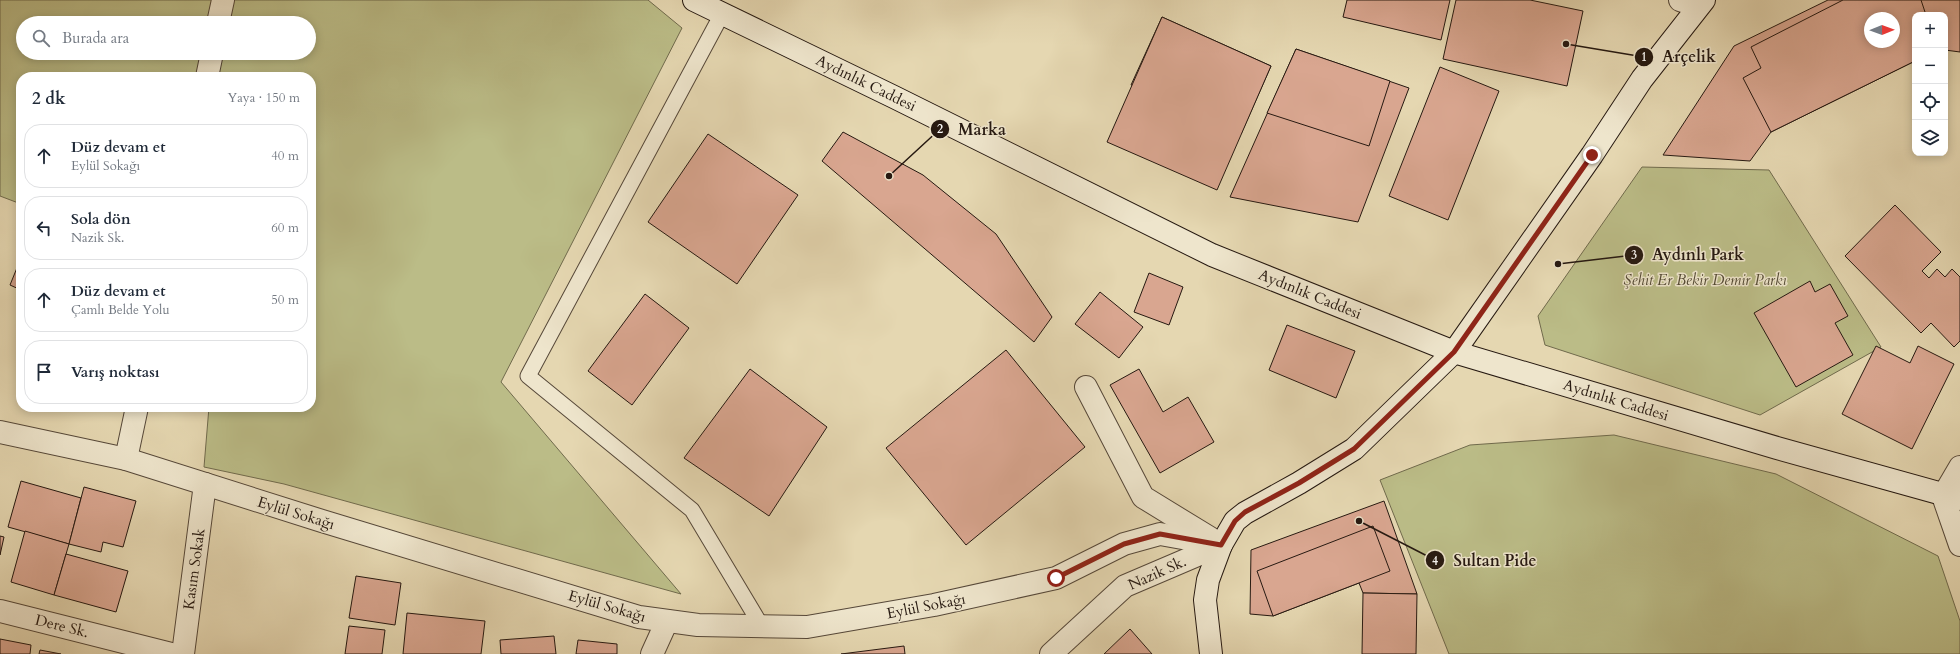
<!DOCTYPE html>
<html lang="tr">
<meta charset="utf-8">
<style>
body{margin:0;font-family:Cardo,serif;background:#f2f2f3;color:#1f2937}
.controls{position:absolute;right:12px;top:12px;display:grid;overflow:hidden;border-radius:8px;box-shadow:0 2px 10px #0003}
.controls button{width:36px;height:36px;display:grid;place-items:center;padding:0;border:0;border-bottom:1px solid #e0e1e3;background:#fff;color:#1f2937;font:20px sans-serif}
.compass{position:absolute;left:1864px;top:12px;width:36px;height:36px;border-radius:50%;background:#fff;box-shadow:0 2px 10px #0003;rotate:89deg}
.stop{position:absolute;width:12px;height:12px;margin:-9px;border:3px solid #8f2418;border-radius:50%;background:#fff}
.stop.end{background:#8f2418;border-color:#fff;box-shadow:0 1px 4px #0008}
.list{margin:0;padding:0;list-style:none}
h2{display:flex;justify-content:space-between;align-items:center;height:52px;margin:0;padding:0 16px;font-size:17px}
h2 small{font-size:13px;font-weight:400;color:#747a83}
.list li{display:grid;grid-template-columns:26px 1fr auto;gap:12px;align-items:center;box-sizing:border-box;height:64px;margin:0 8px 8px;padding:0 8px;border:1px solid #e0e1e3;border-radius:16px}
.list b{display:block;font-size:15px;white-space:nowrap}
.list p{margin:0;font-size:13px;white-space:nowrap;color:#747a83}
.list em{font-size:13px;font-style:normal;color:#747a83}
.icon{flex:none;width:22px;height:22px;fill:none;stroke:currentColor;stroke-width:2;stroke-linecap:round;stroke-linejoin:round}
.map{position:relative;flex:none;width:1960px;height:654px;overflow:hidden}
.search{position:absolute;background:#fff;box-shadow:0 2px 10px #0003;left:16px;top:16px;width:300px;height:44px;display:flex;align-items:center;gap:10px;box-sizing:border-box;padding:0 14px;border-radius:22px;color:#747a83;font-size:15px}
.panel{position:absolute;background:#fff;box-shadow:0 2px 10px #0003;left:16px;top:72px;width:300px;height:340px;border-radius:16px}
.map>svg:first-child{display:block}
.green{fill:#bbbc87;stroke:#706a4c;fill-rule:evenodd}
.building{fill:#d9a690;stroke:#261911;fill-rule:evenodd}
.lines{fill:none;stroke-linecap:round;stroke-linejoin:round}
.lane-casing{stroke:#564839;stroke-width:17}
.street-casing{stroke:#564839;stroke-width:24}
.secondary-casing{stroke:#261911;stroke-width:24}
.lane{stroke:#eee5cc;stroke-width:15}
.street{stroke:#eee5cc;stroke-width:22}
.secondary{stroke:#eee5cc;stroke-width:22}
.route{stroke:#8f2418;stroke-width:5}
.labels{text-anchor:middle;stroke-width:3;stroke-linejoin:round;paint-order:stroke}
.street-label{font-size:15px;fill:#261911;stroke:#eee5cc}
.park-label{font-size:15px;font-style:italic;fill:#534a34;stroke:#eee5cc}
.leader{fill:none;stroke:#261911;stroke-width:1.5}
.callout-dot{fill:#261911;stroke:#eee5cc;stroke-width:1.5}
.mark-label{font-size:12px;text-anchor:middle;font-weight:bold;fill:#fff}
.callout-label{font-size:16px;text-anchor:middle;font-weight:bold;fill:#261911;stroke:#eee5cc;stroke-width:3;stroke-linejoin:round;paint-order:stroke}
</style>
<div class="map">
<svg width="1960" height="654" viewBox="0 0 1960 654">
<rect width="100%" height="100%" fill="#e5d7b1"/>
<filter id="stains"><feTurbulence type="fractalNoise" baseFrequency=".005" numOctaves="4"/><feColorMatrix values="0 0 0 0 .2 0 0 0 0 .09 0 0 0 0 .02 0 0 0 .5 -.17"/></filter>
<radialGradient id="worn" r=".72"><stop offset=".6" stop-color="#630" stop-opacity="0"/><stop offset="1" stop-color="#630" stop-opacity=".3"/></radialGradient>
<g class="green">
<path d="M 0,0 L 648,0 L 682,28 L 501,382 L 681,594 L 284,484 L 204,467 L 209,407 L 311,407 L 311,77 L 21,77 L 21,204 L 0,196 ZM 23,23 L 309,23 L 309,53 L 23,53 Z"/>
<polygon points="1642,167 1769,170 1881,347 1760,415 1545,345 1538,316"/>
<polygon points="1614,435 1776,474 1938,556 1960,621 1960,654 1449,654 1380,480 1470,445"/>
</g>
<g class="building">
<polygon points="1347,0 1450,0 1441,40 1343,17"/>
<polygon points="1456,0 1530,0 1583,11 1567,86 1443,59"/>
<path d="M 1828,0 L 1960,0 L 1960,52 L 1945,50 L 1945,15 L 1915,15 L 1915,61 L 1771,132 L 1750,161 L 1663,155 L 1734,46 ZM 1870,18 L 1894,18 L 1894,42 L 1870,42 Z"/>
<path d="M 1843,0 L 1921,0 L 1926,15 L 1915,15 L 1915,61 L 1771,132 L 1743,78 L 1761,68 L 1751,47 ZM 1870,18 L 1894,18 L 1894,42 L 1870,42 Z"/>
<polygon points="1162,17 1271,66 1241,134 1131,85"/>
<polygon points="1162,17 1271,66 1217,190 1107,142"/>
<polygon points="1296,49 1409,88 1358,222 1230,197"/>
<polygon points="1296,49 1390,81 1369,146 1267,113"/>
<polygon points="1440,67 1499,91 1448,220 1389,196"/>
<polygon points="843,132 923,175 996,234 1052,317 1034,342 822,161"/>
<polygon points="708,134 798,195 737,284 648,222"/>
<polygon points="1895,205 1941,252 1922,271 1929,278 1937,269 1945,277 1952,269 1960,277 1960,341 1954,347 1931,323 1921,333 1845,256"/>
<polygon points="21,258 21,290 10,285"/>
<polygon points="1149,273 1183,287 1169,325 1134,312"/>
<polygon points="1810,281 1815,292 1830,284 1848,316 1835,323 1853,355 1796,387 1754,313"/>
<polygon points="1100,292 1143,327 1119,358 1075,324"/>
<polygon points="645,294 689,328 632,405 588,371"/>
<polygon points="1287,325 1355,351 1336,398 1269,370"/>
<polygon points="1876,346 1910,363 1918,346 1954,364 1912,449 1842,414"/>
<polygon points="1006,350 1085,447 966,545 886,448"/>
<polygon points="750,369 827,427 769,516 684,458"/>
<polygon points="1139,369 1163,412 1188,397 1214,442 1160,473 1110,385"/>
<polygon points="21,481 81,498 69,544 8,527"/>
<polygon points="84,487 136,501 123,547 103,542 101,552 69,544"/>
<polygon points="1384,501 1417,594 1363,593 1359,583 1273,616 1250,614 1251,550"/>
<polygon points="1373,526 1390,571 1273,616 1257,571"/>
<polygon points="25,531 69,544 54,595 11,582"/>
<polygon points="0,536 4,537 0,555"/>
<polygon points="66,554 128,571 116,612 54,595"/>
<polygon points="356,576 401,583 395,625 349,618"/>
<polygon points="1363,593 1417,594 1416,654 1362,654"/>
<polygon points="407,613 485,621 481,654 403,654"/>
<polygon points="349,626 385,630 382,654 345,654"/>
<polygon points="1130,629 1152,654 1104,654"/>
<polygon points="554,636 556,654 501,654 500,640"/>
<polygon points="0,639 31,645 30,654 0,654"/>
<polygon points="578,640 617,644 617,654 576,654"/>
<polygon points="904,646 905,654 841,654"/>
<polygon points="40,650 61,654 39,654"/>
</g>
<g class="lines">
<g class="lane-casing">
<polyline id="lane" points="722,14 528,376 692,510 762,627"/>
</g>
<g class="street-casing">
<g id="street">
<polyline points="1680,0 1698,6"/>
<polyline points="218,23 223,0"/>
<polyline points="207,77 212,53"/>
<polyline points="1086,387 1143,497 1210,538"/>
<polyline points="0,432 126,459 322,521 639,617 698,625 807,627 934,605 1056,578 1124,544 1160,534 1221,545"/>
<polyline points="126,459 137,407"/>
<polyline points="1960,467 1943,496 1960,545"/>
<polyline points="0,611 171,654"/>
<polyline points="183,654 205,484"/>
<polyline points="652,654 667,621"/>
<polyline points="1051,654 1125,586 1221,545"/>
</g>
</g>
<g class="secondary-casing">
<g id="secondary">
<polyline points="694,0 894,97 1212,255 1454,352 1777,448 1960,499"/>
<polyline points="1211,654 1205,600 1208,580 1221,545 1235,521 1245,513 1299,483 1354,449 1454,352 1592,155 1642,79 1704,0"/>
</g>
</g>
<use href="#lane" class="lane"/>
<use href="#street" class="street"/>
<use href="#secondary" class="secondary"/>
</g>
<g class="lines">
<polyline class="route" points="1056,578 1124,544 1160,534 1221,545 1235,521 1245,512 1299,483 1354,449 1454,352 1592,155"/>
</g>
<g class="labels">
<g class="street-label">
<text transform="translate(866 83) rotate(26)" y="5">Aydınlık Caddesi</text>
<text transform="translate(1310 294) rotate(22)" y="5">Aydınlık Caddesi</text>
<text transform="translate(1616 400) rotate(17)" y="5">Aydınlık Caddesi</text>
<text transform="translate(296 513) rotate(17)" y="5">Eylül Sokağı</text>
<text transform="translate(194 569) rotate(-82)" y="5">Kasım Sokak</text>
<text transform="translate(1157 573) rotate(-24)" y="5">Nazik Sk.</text>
<text transform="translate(607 606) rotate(16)" y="5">Eylül Sokağı</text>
<text transform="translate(926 606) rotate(-11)" y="5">Eylül Sokağı</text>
<text transform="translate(62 626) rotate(14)" y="5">Dere Sk.</text>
</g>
<g class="park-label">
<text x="1705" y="285">Şehit Er Bekir Demir Parkı</text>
</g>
</g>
<path class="leader" d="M1566 44L1644 57M889 176L940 129M1558 264L1634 255M1359 521L1435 560"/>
<g class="callout-dot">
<circle cx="1566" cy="44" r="4"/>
<circle cx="889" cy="176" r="4"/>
<circle cx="1558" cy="264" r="4"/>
<circle cx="1359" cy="521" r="4"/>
<circle cx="1644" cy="57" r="10"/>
<circle cx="940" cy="129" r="10"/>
<circle cx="1634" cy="255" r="10"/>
<circle cx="1435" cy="560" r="10"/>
</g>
<g class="mark-label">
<text x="1644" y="61">1</text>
<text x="940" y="133">2</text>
<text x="1634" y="259">3</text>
<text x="1435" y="565">4</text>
</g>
<g class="callout-label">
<text x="1689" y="62">Arçelik</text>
<text x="982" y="135">Marka</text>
<text x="1698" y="260">Aydınlı Park</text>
<text x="1495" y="566">Sultan Pide</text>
</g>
<rect width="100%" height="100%" filter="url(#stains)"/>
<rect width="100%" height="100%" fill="url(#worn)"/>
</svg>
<div class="controls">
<button>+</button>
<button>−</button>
<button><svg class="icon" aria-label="locate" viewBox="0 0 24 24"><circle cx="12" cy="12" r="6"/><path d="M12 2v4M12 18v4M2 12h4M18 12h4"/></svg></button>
<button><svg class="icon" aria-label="layers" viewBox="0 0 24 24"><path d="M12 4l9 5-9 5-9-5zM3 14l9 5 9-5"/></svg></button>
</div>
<svg class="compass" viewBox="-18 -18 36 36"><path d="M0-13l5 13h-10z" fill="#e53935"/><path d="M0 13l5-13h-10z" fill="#747a83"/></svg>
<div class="stop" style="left:1056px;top:578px"></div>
<div class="stop end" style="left:1592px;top:155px"></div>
<div class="search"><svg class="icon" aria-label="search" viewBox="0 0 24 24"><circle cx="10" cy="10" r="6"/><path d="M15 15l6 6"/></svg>Burada ara</div>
<section class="panel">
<h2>2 dk<small>Yaya · 150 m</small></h2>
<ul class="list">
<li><svg class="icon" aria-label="ahead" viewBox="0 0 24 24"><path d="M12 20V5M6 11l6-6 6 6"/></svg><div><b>Düz devam et</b><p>Eylül Sokağı</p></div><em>40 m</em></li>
<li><svg class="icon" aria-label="left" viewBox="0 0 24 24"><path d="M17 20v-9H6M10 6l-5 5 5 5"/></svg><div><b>Sola dön</b><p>Nazik Sk.</p></div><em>60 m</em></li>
<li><svg class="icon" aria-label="ahead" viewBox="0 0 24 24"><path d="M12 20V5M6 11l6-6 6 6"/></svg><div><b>Düz devam et</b><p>Çamlı Belde Yolu</p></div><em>50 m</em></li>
<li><svg class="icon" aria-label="arrive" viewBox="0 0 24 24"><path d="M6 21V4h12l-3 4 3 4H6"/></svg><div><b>Varış noktası</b></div></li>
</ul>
</section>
</div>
